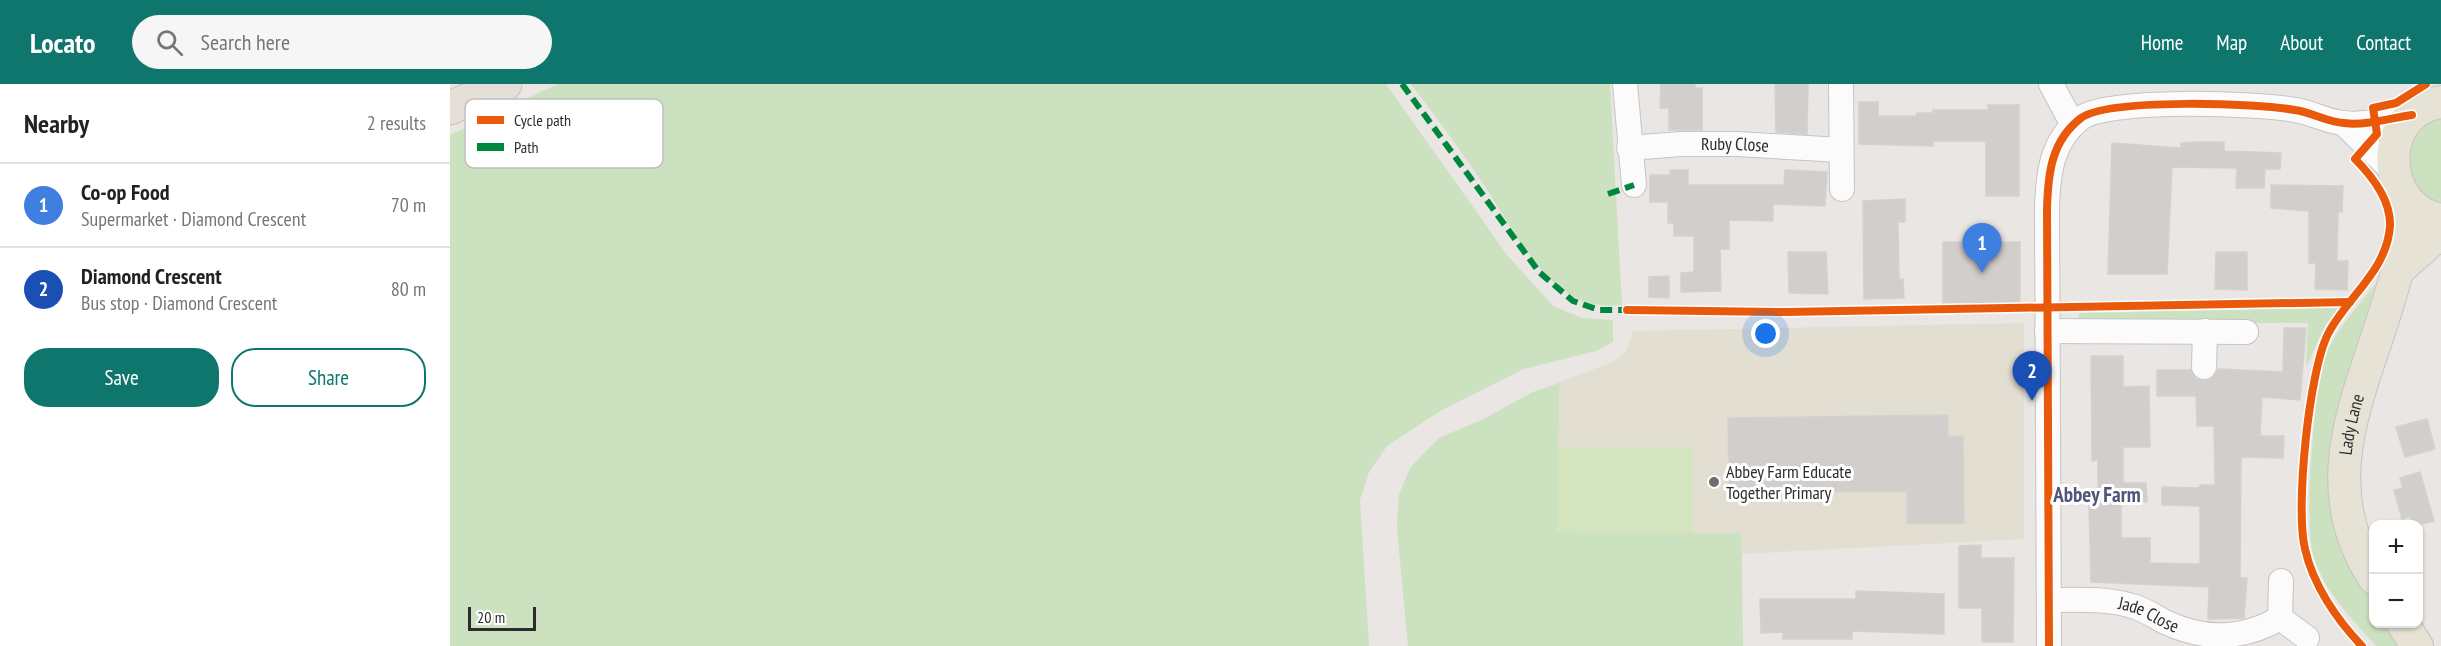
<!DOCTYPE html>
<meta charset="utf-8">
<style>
body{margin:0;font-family:"PT Sans Narrow",sans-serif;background:#f6f6f6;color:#222}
.controls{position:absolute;right:18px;bottom:18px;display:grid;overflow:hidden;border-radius:12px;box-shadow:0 2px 4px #0004}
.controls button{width:54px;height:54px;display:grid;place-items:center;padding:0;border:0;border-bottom:2px solid #e0e0e0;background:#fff;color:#222;font:30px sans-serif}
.scale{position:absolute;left:18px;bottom:15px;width:68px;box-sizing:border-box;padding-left:6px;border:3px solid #2c2c2c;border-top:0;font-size:16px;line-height:21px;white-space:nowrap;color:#2c2c2c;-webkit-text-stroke:4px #fff;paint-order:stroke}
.you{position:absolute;left:1316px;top:250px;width:21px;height:21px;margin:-15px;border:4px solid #fff;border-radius:50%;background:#1a73e8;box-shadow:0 0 0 9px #1a73e833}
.badge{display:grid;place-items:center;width:39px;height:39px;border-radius:50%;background:#0f766e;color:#fff;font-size:20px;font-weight:700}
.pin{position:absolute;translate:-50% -50px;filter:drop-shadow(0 2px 3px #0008)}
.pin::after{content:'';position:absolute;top:32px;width:21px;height:18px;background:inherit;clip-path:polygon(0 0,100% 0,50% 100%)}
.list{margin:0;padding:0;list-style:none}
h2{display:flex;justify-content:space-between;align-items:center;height:78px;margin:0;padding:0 24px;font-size:26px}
h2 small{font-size:20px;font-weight:400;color:#767676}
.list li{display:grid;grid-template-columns:39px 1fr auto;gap:18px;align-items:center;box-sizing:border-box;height:84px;padding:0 24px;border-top:2px solid #e0e0e0}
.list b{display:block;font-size:22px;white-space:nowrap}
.list p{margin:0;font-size:20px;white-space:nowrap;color:#767676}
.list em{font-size:20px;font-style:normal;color:#767676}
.actions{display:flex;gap:12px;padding:18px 24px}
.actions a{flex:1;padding:14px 0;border:2px solid #0f766e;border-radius:24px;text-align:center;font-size:21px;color:#0f766e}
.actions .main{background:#0f766e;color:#fff}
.icon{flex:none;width:33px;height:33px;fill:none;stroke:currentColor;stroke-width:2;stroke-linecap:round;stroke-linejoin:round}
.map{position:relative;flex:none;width:1991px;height:562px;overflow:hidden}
header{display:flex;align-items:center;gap:36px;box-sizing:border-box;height:84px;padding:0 30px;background:#0f766e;color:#fff}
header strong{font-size:28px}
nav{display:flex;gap:33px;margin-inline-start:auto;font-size:21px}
.search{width:420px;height:54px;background:#f6f6f6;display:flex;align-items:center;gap:15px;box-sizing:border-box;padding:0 21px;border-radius:33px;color:#767676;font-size:22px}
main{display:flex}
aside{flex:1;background:#fff}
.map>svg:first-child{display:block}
.education{fill:#e3ded2}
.green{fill:#cbe1bf}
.pitch{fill:#d4e4be}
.building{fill:#d1cecc;stroke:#d4d2cf;stroke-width:1.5}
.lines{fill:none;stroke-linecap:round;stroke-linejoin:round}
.minor-casing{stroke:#c6c4c5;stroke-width:26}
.major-casing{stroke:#c5c4c2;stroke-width:34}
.highway-casing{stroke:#c5c4c2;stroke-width:35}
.minor{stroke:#fcfbfb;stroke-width:24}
.major{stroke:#e6e3d6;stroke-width:32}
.highway{stroke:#e7dfd7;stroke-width:33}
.quiet{stroke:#00873e;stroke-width:6;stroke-dasharray:12 6;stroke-linecap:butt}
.cycleway-casing{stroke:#fff;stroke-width:11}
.cycleway{stroke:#e8590c;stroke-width:8}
.poi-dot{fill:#6e6d6c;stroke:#fff;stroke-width:2}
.labels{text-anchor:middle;stroke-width:6;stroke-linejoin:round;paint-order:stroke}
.street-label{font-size:18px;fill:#2c2c2c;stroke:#fff}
.poi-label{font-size:18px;fill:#2c2c2c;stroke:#fff;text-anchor:start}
.quarter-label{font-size:21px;font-weight:bold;fill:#505579;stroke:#fff}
.key{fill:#fff;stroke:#c0c0c0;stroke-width:1.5}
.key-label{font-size:16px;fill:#2c2c2c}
</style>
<header>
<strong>Locato</strong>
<div class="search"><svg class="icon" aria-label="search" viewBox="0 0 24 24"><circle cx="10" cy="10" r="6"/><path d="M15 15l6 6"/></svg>Search here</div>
<nav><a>Home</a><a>Map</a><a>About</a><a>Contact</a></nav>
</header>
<main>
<aside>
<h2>Nearby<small>2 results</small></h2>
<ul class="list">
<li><span class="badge" style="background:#3f7fe0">1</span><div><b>Co-op Food</b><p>Supermarket · Diamond Crescent</p></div><em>70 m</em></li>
<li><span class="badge" style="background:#1a4fb4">2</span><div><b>Diamond Crescent</b><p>Bus stop · Diamond Crescent</p></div><em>80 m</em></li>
</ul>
<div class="actions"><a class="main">Save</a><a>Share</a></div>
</aside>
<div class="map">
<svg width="1991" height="562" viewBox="0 0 1991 562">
<rect width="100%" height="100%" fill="#e9e6e3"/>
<polygon class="education" points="1574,239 1574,455 1292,470 1293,562 958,562 947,443 949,411 960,384 989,354 1034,335 1083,308 1163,278 1176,268 1183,247"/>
<g class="green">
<polygon points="108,0 936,0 1057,171 1103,222 1132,234 1163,236 1163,258 1146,267 1074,285 990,327 937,362 919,388 910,416 919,562 0,562 0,51"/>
<path d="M 961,0 L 1160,0 L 1172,221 C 1156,222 1139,222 1124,213 C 1084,191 1060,140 1036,104 C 1012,68 987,34 961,0 Z"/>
<polygon points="1991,28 1991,123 1963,104 1955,62 1984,30"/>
<path d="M 1926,199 L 1887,331 L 1880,373 L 1889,434 L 1923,505 L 1924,540 L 1938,540 L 1951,562 L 1926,562 C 1902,534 1875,509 1864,473 C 1853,440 1864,309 1875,274 C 1885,246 1909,222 1926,199 Z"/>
<polygon points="1889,224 1876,240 1856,283 1858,239 1629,239 1629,229"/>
<polygon points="1109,300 1107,448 1291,449 1293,562 958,562 947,443 949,411 960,384 989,354 1034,335 1083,308"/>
</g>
<polygon class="pitch" points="1107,363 1243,363 1243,449 1107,448"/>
<g class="building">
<polygon points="1211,0 1245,0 1245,4 1252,4 1252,46 1219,46 1219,24 1210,24"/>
<polygon points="1325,0 1358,0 1357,50 1326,48"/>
<polygon points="1409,18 1428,18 1428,32 1467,32 1467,29 1483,29 1483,26 1538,26 1538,21 1569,21 1569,112 1536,112 1536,57 1483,57 1483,62 1409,60"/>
<polygon points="1744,58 1774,58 1774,67 1831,69 1830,85 1815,85 1814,104 1786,104 1787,84 1722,83 1717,190 1658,190 1662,59 1731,64 1731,59"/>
<polygon points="1220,86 1238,86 1238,101 1334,101 1335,86 1377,88 1375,122 1323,120 1323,137 1279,136 1279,165 1270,165 1271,207 1231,208 1231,189 1244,188 1244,152 1224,152 1224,139 1218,139 1218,118 1200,118 1200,91 1220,91"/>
<polygon points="1821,101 1893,102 1892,128 1888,128 1887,177 1898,177 1897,206 1865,205 1866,179 1859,179 1859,127 1821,124"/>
<polygon points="1455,115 1455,138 1448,138 1449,195 1453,195 1454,214 1414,215 1413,117"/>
<rect x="1493" y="158" width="77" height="62"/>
<polygon points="1338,168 1376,168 1378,210 1339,209"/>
<polygon points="1766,168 1797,168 1797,206 1765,205"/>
<polygon points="1219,192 1219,214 1199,213 1199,193"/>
<polygon points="1834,244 1856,244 1850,316 1812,313 1810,352 1834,352 1833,374 1791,373 1790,494 1797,494 1794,534 1758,535 1759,503 1641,498 1639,420 1648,419 1648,376 1642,377 1641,272 1673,272 1673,303 1699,302 1700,363 1673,363 1673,399 1696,399 1697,418 1671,418 1671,454 1700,454 1700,479 1750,480 1750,422 1712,421 1712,403 1750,404 1750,401 1765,401 1764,342 1747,342 1746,312 1707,312 1707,286 1741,286 1746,295 1754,297 1761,295 1769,285 1833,288"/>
<polygon points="1498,331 1498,353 1513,352 1514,439 1457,440 1457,407 1279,409 1278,334"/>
<polygon points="1977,335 1985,365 1955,373 1946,343"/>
<polygon points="1970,388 1984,437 1968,441 1963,441 1961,432 1952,435 1944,406 1953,404 1950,394"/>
<polygon points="1531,461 1531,474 1564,474 1563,558 1532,558 1532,524 1509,524 1509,462"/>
<polygon points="1406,507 1494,510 1494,550 1402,547 1402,555 1333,555 1333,548 1311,549 1310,515 1406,515"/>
</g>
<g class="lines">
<g class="minor-casing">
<g id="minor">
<polyline points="1175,0 1184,101"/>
<polyline points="1391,0 1392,105"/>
<polyline points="1601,0 1623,41"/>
<polyline points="1894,40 1943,87"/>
<path id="s1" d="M 1179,64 L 1231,60 L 1287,60 L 1391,66"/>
<polyline points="1597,247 1796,248"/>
<polyline points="1754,283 1755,247"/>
<polyline points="1831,497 1830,534 1857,554"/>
<path id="s2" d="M 1599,516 C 1626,516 1655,514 1682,522 C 1694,525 1704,532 1715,538 C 1753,556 1793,556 1830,534"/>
<path d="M 1599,562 L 1597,125 C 1598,90 1601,57 1631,34 C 1659,14 1808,19 1845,26 C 1861,28 1877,38 1894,39 C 1915,42 1941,34 1962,31"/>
</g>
</g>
<g class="major-casing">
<g id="major">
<path d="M 1991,18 C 1928,26 1927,123 1991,136"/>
<polyline points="1947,187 1991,148"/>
<path id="s3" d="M 1924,494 C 1856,389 1922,292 1947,187 C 1953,163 1954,138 1955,114"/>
<polyline points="1953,540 1967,562"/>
</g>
</g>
<g class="highway-casing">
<polyline id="highway" points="0,24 55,0"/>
</g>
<use href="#minor" class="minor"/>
<use href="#major" class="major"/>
<use href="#highway" class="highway"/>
<g class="quiet">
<polyline points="952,0 1089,188 1123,217 1149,226 1177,226"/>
<polyline points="1158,110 1184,101"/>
</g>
<g class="cycleway-casing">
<g id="cycleway">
<polyline points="1177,226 1337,228 1900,218"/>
<path d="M 1599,562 L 1597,125 C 1598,90 1601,57 1631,34 C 1659,14 1808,19 1845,26 C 1861,28 1877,38 1894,39 C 1915,42 1941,34 1962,31"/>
<path d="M 1912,562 C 1887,536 1863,501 1855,465 C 1845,425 1859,287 1878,250 C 1897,213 1937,187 1940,142 C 1941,116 1922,92 1905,75 L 1927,50 L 1923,24 L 1946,19 L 1976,0"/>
</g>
</g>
<use href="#cycleway" class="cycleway"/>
</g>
<circle class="poi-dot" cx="1264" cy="398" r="6"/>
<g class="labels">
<g class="street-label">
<text dy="6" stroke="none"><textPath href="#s1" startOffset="106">Ruby Close</textPath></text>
<text dy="6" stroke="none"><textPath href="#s3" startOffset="160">Lady Lane</textPath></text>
<text dy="6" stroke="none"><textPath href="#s2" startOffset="102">Jade Close</textPath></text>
</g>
<g class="poi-label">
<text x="1276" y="394">Abbey Farm Educate<tspan x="1276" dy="21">Together Primary</tspan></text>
</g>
<g class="quarter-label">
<text x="1647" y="418">Abbey Farm</text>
</g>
</g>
<rect x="15" y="15" width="198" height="69" rx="9" class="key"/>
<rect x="27" y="32" width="27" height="8" fill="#e8590c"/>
<rect x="27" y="59" width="27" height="8" fill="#00873e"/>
<g class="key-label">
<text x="64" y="42">Cycle path</text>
<text x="64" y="69">Path</text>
</g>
</svg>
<div class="controls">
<button>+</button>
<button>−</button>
</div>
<div class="scale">20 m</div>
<div class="you"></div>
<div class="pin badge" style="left:1532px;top:189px;background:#3f7fe0">1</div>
<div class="pin badge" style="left:1582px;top:317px;background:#1a4fb4">2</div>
</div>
</main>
